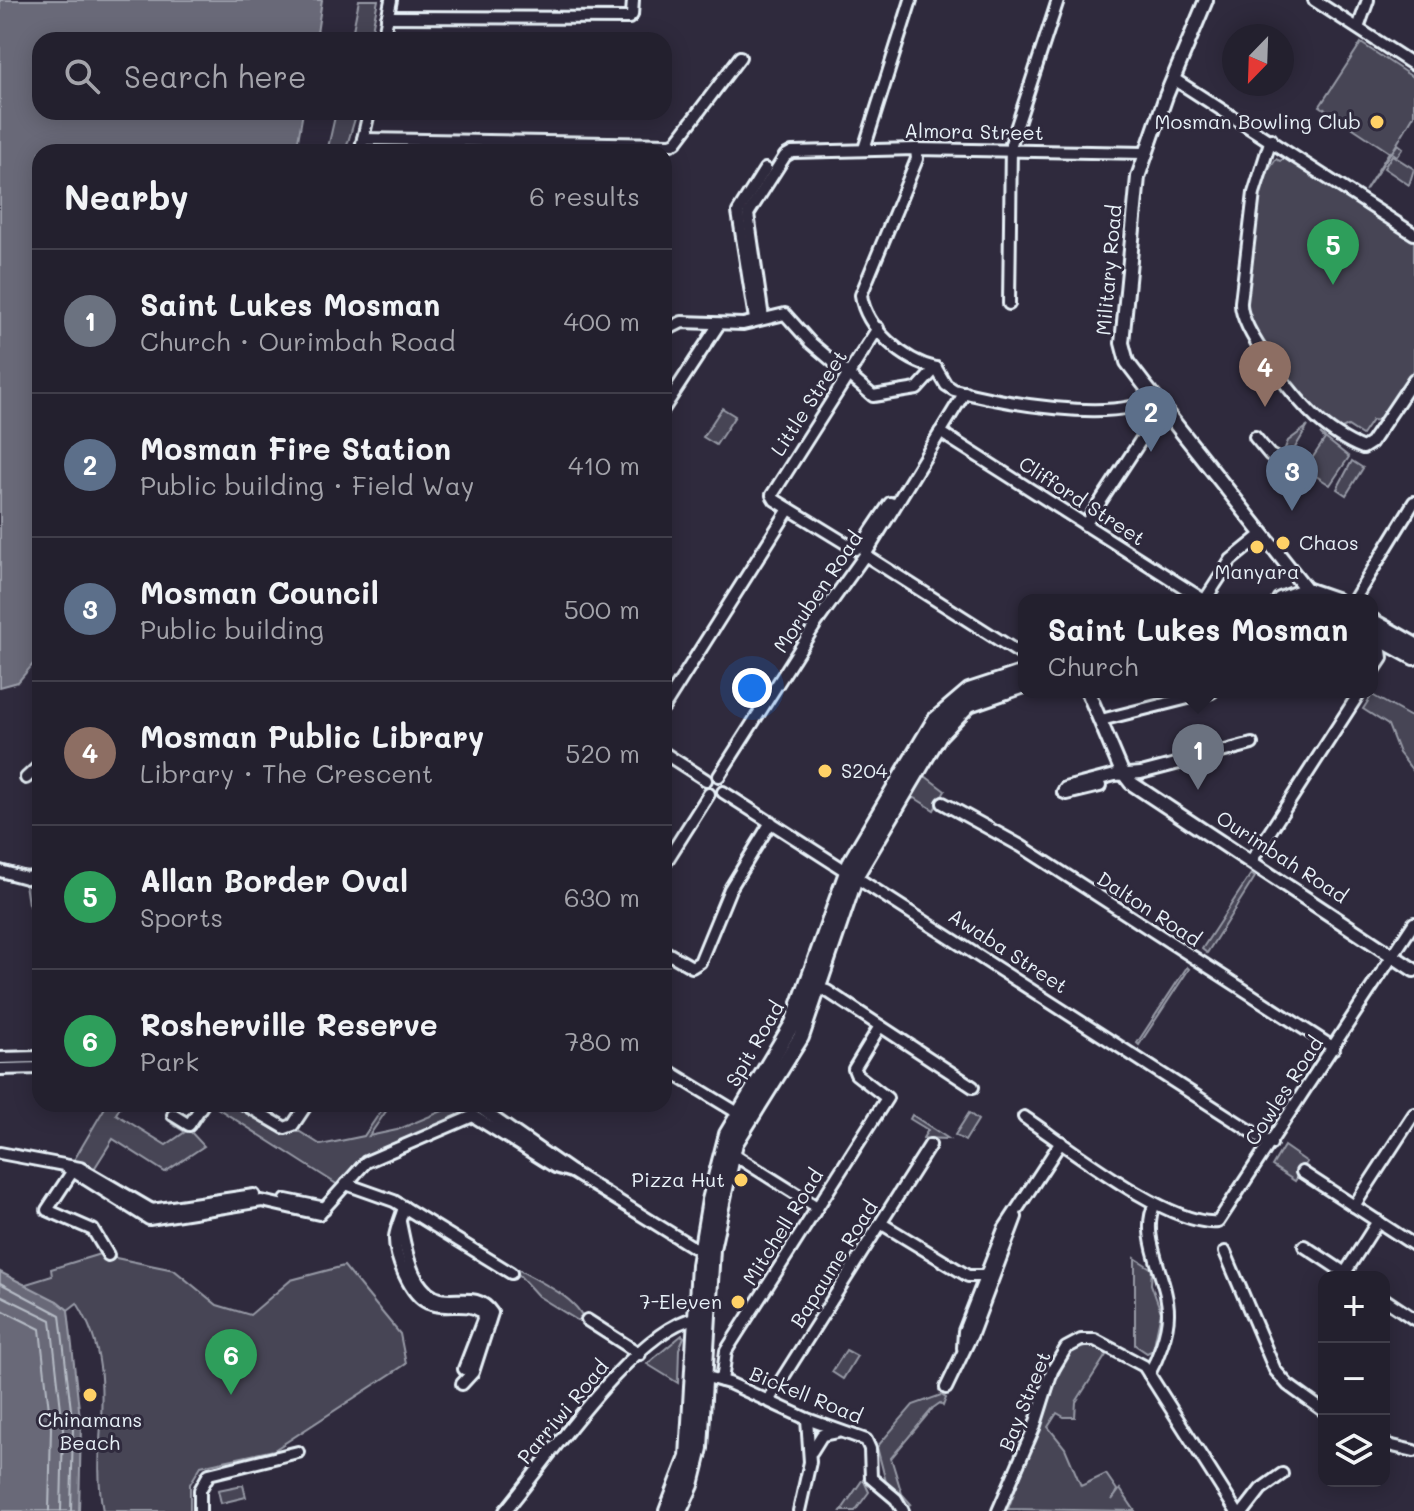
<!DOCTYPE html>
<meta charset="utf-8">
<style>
body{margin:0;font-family:Mali,sans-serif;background:#2f2d3a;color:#f1f3f6}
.controls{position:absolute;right:24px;bottom:24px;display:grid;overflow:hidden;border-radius:16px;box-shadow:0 4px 20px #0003}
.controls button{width:72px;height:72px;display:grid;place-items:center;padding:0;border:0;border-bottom:2px solid #403e4a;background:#23202e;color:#f1f3f6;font:40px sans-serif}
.compass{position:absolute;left:1222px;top:24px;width:72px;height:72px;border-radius:50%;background:#23202e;box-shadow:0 4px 20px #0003;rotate:203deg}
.you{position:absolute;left:752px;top:688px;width:28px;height:28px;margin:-20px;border:6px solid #fff;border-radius:50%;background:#1a73e8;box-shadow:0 0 0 12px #1a73e833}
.badge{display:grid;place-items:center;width:52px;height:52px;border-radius:50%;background:#b45309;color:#fff;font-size:26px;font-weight:700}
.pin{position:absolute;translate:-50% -66px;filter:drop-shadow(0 2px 4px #0008)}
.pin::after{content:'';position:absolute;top:42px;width:28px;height:24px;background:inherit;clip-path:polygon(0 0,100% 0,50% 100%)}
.popup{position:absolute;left:1018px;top:594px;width:360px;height:104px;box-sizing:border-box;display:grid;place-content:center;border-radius:16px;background:#23202e;filter:drop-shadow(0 2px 6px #0005);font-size:26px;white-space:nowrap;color:#a3a3aa}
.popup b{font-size:30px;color:#f1f3f6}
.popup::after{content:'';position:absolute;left:50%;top:100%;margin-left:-16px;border:16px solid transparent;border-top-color:#23202e}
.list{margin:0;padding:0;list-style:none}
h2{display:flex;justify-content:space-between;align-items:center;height:104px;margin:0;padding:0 32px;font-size:34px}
h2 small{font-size:26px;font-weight:400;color:#a3a3aa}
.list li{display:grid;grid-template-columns:52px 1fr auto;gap:24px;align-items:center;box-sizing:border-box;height:144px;padding:0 32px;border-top:2px solid #403e4a}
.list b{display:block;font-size:30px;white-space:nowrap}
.list p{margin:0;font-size:26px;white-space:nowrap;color:#a3a3aa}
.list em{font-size:26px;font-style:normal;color:#a3a3aa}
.icon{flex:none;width:44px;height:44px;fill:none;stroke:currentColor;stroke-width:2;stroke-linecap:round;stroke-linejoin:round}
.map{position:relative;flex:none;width:1414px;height:1511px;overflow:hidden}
.search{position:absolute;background:#23202e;box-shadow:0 4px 20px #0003;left:32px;top:32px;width:640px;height:88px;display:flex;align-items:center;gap:20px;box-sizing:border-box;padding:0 28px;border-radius:24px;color:#a3a3aa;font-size:30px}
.panel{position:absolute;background:#23202e;box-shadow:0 4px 20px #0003;left:32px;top:144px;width:640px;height:968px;border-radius:24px}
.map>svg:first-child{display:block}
.green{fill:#464455;stroke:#979aa6;stroke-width:2}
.water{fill:#696978;stroke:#9c9fab;stroke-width:2}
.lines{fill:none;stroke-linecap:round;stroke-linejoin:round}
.shore{stroke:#b5bbc5;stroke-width:2}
.minor-casing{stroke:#e8f1f8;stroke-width:16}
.major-casing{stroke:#e8f1f8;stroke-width:18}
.highway-casing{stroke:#e8f1f8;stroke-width:20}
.minor{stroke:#2f2a3d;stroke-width:10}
.major{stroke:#2f2a3d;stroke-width:12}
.highway{stroke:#2f2a3d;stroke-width:14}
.poi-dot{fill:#ffd166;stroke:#2f2a3d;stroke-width:3}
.labels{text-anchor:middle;stroke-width:6;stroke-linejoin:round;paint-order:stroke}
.poi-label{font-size:20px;fill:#e8f1f8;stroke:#2f2a3d;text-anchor:end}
.street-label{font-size:20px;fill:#e8f1f8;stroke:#2f2a3d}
</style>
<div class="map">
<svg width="1414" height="1511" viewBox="0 0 1414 1511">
<rect width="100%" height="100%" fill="#2f2a3d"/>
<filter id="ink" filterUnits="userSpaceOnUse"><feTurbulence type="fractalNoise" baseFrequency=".0125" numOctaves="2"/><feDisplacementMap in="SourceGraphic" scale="16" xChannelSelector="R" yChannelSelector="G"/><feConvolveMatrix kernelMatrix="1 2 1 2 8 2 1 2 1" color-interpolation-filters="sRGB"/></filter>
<g filter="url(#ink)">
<g class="green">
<polygon points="359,0 378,0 370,40 351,40"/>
<polygon points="1361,43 1414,78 1414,115 1392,152 1398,144 1403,148 1397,156 1391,152 1365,191 1389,152 1320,106"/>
<polygon points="336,112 357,112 345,152 327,152"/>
<polygon points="1292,155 1414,239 1414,370 1384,421 1372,420 1362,435 1348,426 1338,431 1310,407 1239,313 1254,193 1276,159 1280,161"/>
<polygon points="1392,155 1414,169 1409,185 1384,168"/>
<polygon points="722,408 735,416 716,445 703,437"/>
<polygon points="1308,426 1287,461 1281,458 1288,441"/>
<polygon points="1320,434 1349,457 1330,485 1305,469 1325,439"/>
<polygon points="1352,461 1363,468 1346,495 1337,489"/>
<polygon points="1372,695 1411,717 1414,712 1414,772 1399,753 1388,725 1363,709"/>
<polygon points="925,776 945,791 934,810 915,798 911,799"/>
<polygon points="1251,874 1255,877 1207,953 1202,949"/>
<polygon points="40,882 40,915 38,915 28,904 25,884"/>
<polygon points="1187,967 1189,969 1139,1045 1137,1043"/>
<polygon points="107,1104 122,1104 116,1114 166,1145 185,1132 172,1124 175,1122 190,1131 204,1146 165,1172 113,1139 94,1169 74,1160"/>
<polygon points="211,1104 235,1104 276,1131 300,1132 321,1145 364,1136 385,1105 389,1107 369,1136 397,1130 459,1104 470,1104 468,1113 362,1160 338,1185"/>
<polygon points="969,1113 978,1120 965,1141 955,1135"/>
<polygon points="912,1115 949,1139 923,1138 928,1130 910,1119"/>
<polygon points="1284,1146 1307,1162 1295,1181 1272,1166"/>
<path d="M 110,1251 L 116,1258 L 174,1270 L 217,1305 L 250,1315 L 291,1280 L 344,1266 L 400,1334 L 406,1364 L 274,1450 L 201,1466 L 190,1484 L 190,1511 L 103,1511 C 89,1439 122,1374 77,1303 L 68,1310 L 57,1301 L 15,1283 L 23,1285 L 52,1276 L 51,1269 Z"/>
<polygon points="1135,1258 1152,1269 1151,1284 1161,1312 1153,1350 1147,1353 1135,1345"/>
<path d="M 510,1265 C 533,1279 582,1298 585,1325 L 538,1296 Z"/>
<polygon points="682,1335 684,1337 679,1349 678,1383 647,1364"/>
<polygon points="1088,1346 1108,1352 1076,1402 1075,1417 1064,1417 1057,1413 1048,1427 1065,1448 1081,1486 1106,1474 1117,1490 1112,1500 1120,1489 1135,1511 1008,1509 1063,1364 1069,1352"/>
<polygon points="846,1350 857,1356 843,1379 832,1372"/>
<polygon points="941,1395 946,1398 943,1406 940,1403 933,1408 891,1458 902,1494 911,1504 908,1505 886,1482 877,1447 913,1405"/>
<polygon points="863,1479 869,1492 855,1511 841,1511"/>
<polygon points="243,1485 246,1497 221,1503 218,1490"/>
</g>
<g class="water">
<polygon points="0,0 322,0 316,40 40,40 40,112 303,112 296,152 40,152 40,656 18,682 0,687"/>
<polygon points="0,1272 57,1301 68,1310 81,1427 79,1511 0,1511"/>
</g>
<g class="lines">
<g class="shore">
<polyline points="0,1283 60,1315 73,1427 71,1511"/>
<polyline points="0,1295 51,1320 63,1427 61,1511"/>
<polyline points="0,1309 40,1329 51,1428 49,1511"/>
</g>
<g class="minor-casing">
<g id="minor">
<polyline points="1314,0 1414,65"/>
<polyline points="387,17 629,18 632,15 633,0"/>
<polyline points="1358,28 1368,0"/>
<polyline points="383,40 391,0"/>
<polyline points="1174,79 1414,234"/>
<polyline points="363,139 671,144 676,142 740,57"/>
<path d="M 1271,139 L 1254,193 L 1241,302 C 1239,329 1294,397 1315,417 C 1327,429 1347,442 1363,448 L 1371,443 L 1414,379"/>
<polyline points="864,149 911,0"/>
<path d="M 916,149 L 917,159 L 861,295 C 866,329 904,361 936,368"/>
<polyline points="360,152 369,112"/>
<polyline points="1009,304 1011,144 1058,0"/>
<polyline points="763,318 748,214 785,156 792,152 916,149 1145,153"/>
<polyline points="755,319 738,212 765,169"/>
<polyline points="878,328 772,495 775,500 855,549 861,546 890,503"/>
<polyline points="664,331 682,322 743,324 785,314 810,342 873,396 917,389 936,368"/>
<path d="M 936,368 L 946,385 L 954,390 C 1000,402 1114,424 1155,398"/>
<polyline points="664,408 719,324"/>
<polyline points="940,432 1204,600"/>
<polyline points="1255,437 1270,455 1298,470"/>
<polyline points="1085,525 1162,408"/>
<polyline points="865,555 1024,656"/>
<polyline points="1205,600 1231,560 1263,534"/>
<polyline points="1354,600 1414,502"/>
<polyline points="1372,673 1382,658 1379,637"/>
<polyline points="664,707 789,509"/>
<polyline points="1101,720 1212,692"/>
<polyline points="664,753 706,780"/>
<polyline points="719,776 817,622 865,555 965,392"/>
<polyline points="26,778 40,765"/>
<polyline points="723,792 1271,1144"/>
<polyline points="1063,792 1065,788 1115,775 1141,773 1252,744"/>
<polyline points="1063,792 1067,794 1100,786"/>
<polyline points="943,803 1021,846 1334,1048"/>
<polyline points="1251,861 1360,692"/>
<polyline points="664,865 709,794"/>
<polyline points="0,871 26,878 40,876"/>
<polyline points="664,951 692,967 700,962 730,889 771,822"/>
<polyline points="812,986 827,991 973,1087"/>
<polyline points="0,1058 40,1057"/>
<polyline points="664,1068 743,1116"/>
<polyline points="0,1069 40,1068"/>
<polyline points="244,1104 285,1128 293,1125 307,1104"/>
<polyline points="474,1104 572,1172 693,1247 705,1248"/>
<polyline points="173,1115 189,1125 203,1104"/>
<path d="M 1024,1117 C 1067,1146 1169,1227 1218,1222 L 1414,923"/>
<polyline points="0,1153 80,1168 152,1210 254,1195"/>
<polyline points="731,1153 817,1207"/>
<polyline points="65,1166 149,1219 262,1201 319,1214 366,1162 473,1116 555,1167 572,1172"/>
<polyline points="72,1172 47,1210 93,1230 108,1255"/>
<polyline points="1302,1172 1414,1245"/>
<polyline points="346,1184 394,1201 511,1273"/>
<polyline points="286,1200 325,1208"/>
<polyline points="1354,1206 1414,1114"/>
<path d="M 404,1207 C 402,1216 396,1228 395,1237 C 394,1256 410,1296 428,1303 C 446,1311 466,1300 482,1312 L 483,1320 L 464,1369"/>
<path d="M 400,1222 C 405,1245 409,1277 428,1293 C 447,1310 475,1287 492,1313 L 473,1372 L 462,1384"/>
<polyline points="882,1224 968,1276 985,1276"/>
<polyline points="1304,1246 1351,1277"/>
<polyline points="1225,1252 1275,1370 1288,1385 1324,1411"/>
<polyline points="1345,1273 1378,1221"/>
<polyline points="1384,1299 1414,1319"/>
<polyline points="587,1320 640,1354"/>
<polyline points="963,1348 964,1331 1004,1229 1061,1142"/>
<path d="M 1149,1374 C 1158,1358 1168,1332 1168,1314 C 1169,1279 1138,1237 1155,1204"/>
<polyline points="700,1375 729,1383 807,1419 866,1440 870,1449 871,1478 896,1499 903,1511"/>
<polyline points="722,1381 726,1351 887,1098 856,1074 854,1069 880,1026"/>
<polyline points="946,1388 972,1334 1016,1217"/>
<polyline points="768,1401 930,1145"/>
<polyline points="1384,1444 1414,1451"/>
<polyline points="812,1451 822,1435 838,1432"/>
<polyline points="200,1511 200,1490 209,1474 298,1452"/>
<path d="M 505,1511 C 546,1462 634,1330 695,1318"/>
<polyline points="799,1511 810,1462 807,1419"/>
<polyline points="998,1511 1034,1428 1052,1371 1066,1348 1081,1340 1095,1340 1144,1366 1236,1511"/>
<polyline points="1244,1511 1261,1489 1282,1474"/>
</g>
</g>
<g class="major-casing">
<g id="major">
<polyline points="1206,0 1166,96 1138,177 1122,343 1127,362 1143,383 1310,594"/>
<polyline points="1088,692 1121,770 1131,783 1414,970"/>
</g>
</g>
<g class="highway-casing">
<g id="highway">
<polyline points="1280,600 1306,590 1335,600"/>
<polyline points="1372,621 1414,645"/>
<polyline points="1372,634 1414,657"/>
<polyline points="667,1511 688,1457 699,1265 710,1200 727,1134 793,1023 851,861 935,720 969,691 1024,673"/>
<polyline points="679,1511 691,1485 700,1448 712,1249 735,1143 801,1037 856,875 939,735 969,704 1024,685"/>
</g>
</g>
<use href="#minor" class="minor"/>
<use href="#major" class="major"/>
<use href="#highway" class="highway"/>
</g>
</g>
<g class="poi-dot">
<circle cx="1377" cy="122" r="8"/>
<circle cx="1283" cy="543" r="8"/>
<circle cx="1257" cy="547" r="8"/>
<circle cx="825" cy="771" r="8"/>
<circle cx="741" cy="1180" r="8"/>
<circle cx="738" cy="1302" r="8"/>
<circle cx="90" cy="1395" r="8"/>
</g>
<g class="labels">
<g class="poi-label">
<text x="1361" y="129">Mosman Bowling Club</text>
<text x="1299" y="550" text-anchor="start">Chaos</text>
<text x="1257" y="579" text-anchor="middle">Manyara</text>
<text x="841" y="778" text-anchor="start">S204</text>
<text x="725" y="1187">Pizza Hut</text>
<text x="722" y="1309">7-Eleven</text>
<text x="90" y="1427" text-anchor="middle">Chinamans<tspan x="90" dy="23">Beach</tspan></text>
</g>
<g class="street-label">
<text transform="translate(974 132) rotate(1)" y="7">Almora Street</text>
<text transform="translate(1109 270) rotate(-85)" y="7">Military Road</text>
<text transform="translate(809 403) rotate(-57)" y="7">Little Street</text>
<text transform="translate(1082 501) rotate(33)" y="7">Clifford Street</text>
<text transform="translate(818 592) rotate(-56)" y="7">Moruben Road</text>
<text transform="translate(1282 857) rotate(33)" y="7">Ourimbah Road</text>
<text transform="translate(1149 909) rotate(33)" y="7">Dalton Road</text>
<text transform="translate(1008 951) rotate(33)" y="7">Awaba Street</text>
<text transform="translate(755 1044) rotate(-60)" y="7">Spit Road</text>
<text transform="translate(1284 1091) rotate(-57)" y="7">Cowles Road</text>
<text transform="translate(783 1227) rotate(-58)" y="7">Mitchell Road</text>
<text transform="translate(834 1264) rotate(-58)" y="7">Bapaume Road</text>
<text transform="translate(806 1395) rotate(22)" y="7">Bickell Road</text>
<text transform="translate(1025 1401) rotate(-68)" y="7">Bay Street</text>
<text transform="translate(563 1412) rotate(-50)" y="7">Parriwi Road</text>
</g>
</g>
</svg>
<div class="controls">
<button>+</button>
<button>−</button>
<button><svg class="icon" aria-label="layers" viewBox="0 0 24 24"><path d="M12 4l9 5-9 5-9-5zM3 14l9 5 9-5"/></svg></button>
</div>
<svg class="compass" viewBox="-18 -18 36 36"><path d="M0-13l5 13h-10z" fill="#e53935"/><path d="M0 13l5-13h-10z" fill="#a3a3aa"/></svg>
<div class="you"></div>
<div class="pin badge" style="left:1198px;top:790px;background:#6b7280">1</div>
<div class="popup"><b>Saint Lukes Mosman</b>Church</div>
<div class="pin badge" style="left:1151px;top:452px;background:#5c6f8a">2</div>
<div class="pin badge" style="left:1292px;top:511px;background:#5c6f8a">3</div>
<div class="pin badge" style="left:1265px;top:407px;background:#8d6e63">4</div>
<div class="pin badge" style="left:1333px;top:285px;background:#2e9e5b">5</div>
<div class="pin badge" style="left:231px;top:1395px;background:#2e9e5b">6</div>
<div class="search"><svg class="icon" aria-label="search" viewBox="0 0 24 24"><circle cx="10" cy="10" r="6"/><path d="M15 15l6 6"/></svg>Search here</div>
<section class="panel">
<h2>Nearby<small>6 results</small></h2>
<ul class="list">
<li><span class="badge" style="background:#6b7280">1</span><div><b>Saint Lukes Mosman</b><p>Church · Ourimbah Road</p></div><em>400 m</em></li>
<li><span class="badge" style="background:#5c6f8a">2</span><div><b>Mosman Fire Station</b><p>Public building · Field Way</p></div><em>410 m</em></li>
<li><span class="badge" style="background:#5c6f8a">3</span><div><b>Mosman Council</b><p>Public building</p></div><em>500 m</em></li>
<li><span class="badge" style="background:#8d6e63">4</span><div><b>Mosman Public Library</b><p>Library · The Crescent</p></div><em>520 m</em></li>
<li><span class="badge" style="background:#2e9e5b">5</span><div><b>Allan Border Oval</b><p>Sports</p></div><em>630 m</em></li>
<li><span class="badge" style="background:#2e9e5b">6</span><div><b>Rosherville Reserve</b><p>Park</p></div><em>780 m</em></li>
</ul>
</section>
</div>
